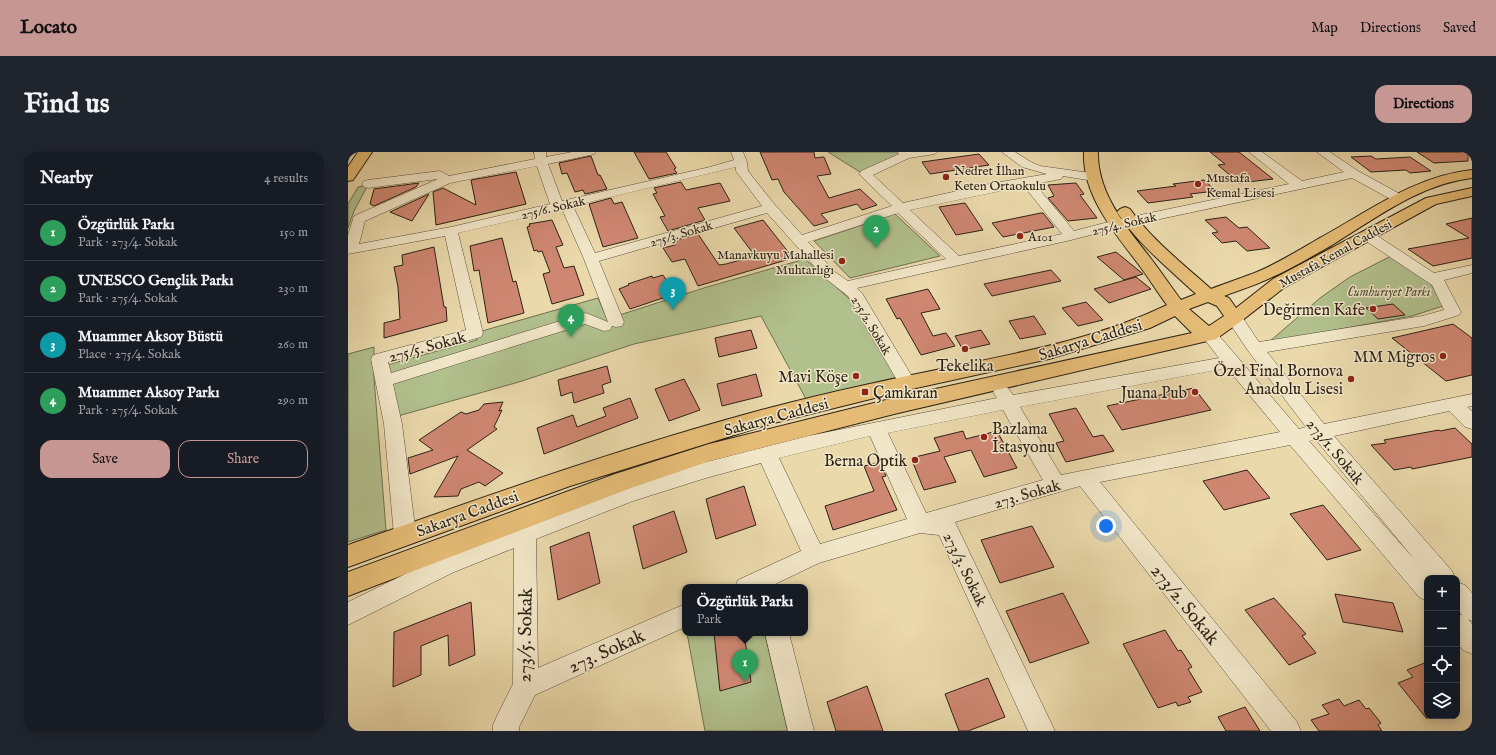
<!DOCTYPE html>
<meta charset="utf-8">
<style>
body{margin:0;font-family:"IM FELL English",serif;background:#20242c;color:#f1f3f6}
.controls{position:absolute;right:12px;bottom:12px;display:grid;overflow:hidden;border-radius:8px;box-shadow:0 2px 10px #0003}
.controls button{width:36px;height:36px;display:grid;place-items:center;padding:0;border:0;border-bottom:1px solid #363941;background:#171b24;color:#f1f3f6;font:20px sans-serif}
.you{position:absolute;left:758px;top:374px;width:14px;height:14px;margin:-10px;border:3px solid #fff;border-radius:50%;background:#1a73e8;box-shadow:0 0 0 6px #1a73e833}
.badge{display:grid;place-items:center;width:26px;height:26px;border-radius:50%;background:#c59692;color:#fff;font-size:13px;font-weight:700}
.pin{position:absolute;translate:-50% -33px;filter:drop-shadow(0 1px 2px #0008)}
.pin::after{content:'';position:absolute;top:21px;width:14px;height:12px;background:inherit;clip-path:polygon(0 0,100% 0,50% 100%)}
.popup{position:absolute;left:334px;top:432px;width:126px;height:52px;box-sizing:border-box;display:grid;place-content:center;border-radius:8px;background:#171b24;filter:drop-shadow(0 1px 3px #0005);font-size:13px;white-space:nowrap;color:#9ea1a6}
.popup b{font-size:15px;color:#f1f3f6}
.popup::after{content:'';position:absolute;left:50%;top:100%;margin-left:-8px;border:8px solid transparent;border-top-color:#171b24}
.list{margin:0;padding:0;list-style:none}
h2{display:flex;justify-content:space-between;align-items:center;height:52px;margin:0;padding:0 16px;font-size:17px}
h2 small{font-size:13px;font-weight:400;color:#9ea1a6}
.list li{display:grid;grid-template-columns:26px 1fr auto;gap:12px;align-items:center;box-sizing:border-box;height:56px;padding:0 16px;border-top:1px solid #363941}
.list b{display:block;font-size:15px;white-space:nowrap}
.list p{margin:0;font-size:13px;white-space:nowrap;color:#9ea1a6}
.list em{font-size:13px;font-style:normal;color:#9ea1a6}
.actions{display:flex;gap:8px;padding:12px 16px}
.actions a{flex:1;padding:9px 0;border:1px solid #c59692;border-radius:12px;text-align:center;font-size:14px;color:#c59692}
.actions .main{background:#c59692;color:#111}
.icon{flex:none;width:22px;height:22px;fill:none;stroke:currentColor;stroke-width:2;stroke-linecap:round;stroke-linejoin:round}
.map{position:relative;flex:none;width:1124px;height:579px;overflow:hidden;border-radius:12px}
header{display:flex;align-items:center;gap:24px;box-sizing:border-box;height:56px;padding:0 20px;background:#c59692;color:#111}
header strong{font-size:19px}
nav{display:flex;gap:22px;margin-inline-start:auto;font-size:14px}
.intro{display:flex;align-items:center;justify-content:space-between;box-sizing:border-box;height:96px;padding:0 24px}
h1{margin:0;font-size:28px}
.button{padding:10px 18px;border-radius:12px;background:#c59692;color:#111;font-size:14px;font-weight:700}
main{display:flex;gap:24px;padding:0 24px}
aside{flex:1;background:#171b24;border-radius:12px;box-shadow:0 2px 10px #0003}
.map>svg:first-child{display:block}
.green{fill:#b1c08d;stroke:#6e7051}
.building{fill:#cf8772;stroke:#2c2115}
.lines{fill:none;stroke-linecap:round;stroke-linejoin:round}
.minor-casing{stroke:#5c4f3a;stroke-width:1}
.major-casing{stroke:#2c2115;stroke-width:2}
.minor{fill:#f1e6c8;fill-rule:evenodd}
.major{fill:#e5bc76;fill-rule:evenodd}
.poi-dot{fill:#8f2418;stroke:#f1e6c8;stroke-width:1.5}
.labels{text-anchor:middle;stroke-width:3;stroke-linejoin:round;paint-order:stroke}
.far-poi-label{font-size:13px;fill:#2c2115;stroke:#f1e6c8;text-anchor:start}
.far-street-label{font-size:13px;fill:#2c2115;stroke:#f1e6c8}
.far-park-label{font-size:13px;font-style:italic;fill:#4d4933;stroke:#f1e6c8}
.poi-label{font-size:16px;fill:#2c2115;stroke:#f1e6c8;text-anchor:end}
.street-label{font-size:16px;fill:#2c2115;stroke:#f1e6c8}
.near-street-label{font-size:19px;fill:#2c2115;stroke:#f1e6c8}
</style>
<header>
<strong>Locato</strong>
<nav><a>Map</a><a>Directions</a><a>Saved</a></nav>
</header>
<div class="intro"><h1>Find us</h1><a class="button">Directions</a></div>
<main>
<aside>
<h2>Nearby<small>4 results</small></h2>
<ul class="list">
<li><span class="badge" style="background:#2e9e5b">1</span><div><b>Özgürlük Parkı</b><p>Park · 273/4. Sokak</p></div><em>150 m</em></li>
<li><span class="badge" style="background:#2e9e5b">2</span><div><b>UNESCO Gençlik Parkı</b><p>Park · 275/4. Sokak</p></div><em>230 m</em></li>
<li><span class="badge" style="background:#0f9aa8">3</span><div><b>Muammer Aksoy Büstü</b><p>Place · 275/4. Sokak</p></div><em>260 m</em></li>
<li><span class="badge" style="background:#2e9e5b">4</span><div><b>Muammer Aksoy Parkı</b><p>Park · 275/4. Sokak</p></div><em>290 m</em></li>
</ul>
<div class="actions"><a class="main">Save</a><a>Share</a></div>
</aside>
<div class="map">
<svg width="1124" height="579" viewBox="0 0 1124 579">
<rect width="100%" height="100%" fill="#ead9ab"/>
<filter id="stains"><feTurbulence type="fractalNoise" baseFrequency=".005" numOctaves="4"/><feColorMatrix values="0 0 0 0 .2 0 0 0 0 .09 0 0 0 0 .02 0 0 0 .5 -.17"/></filter>
<radialGradient id="worn" r=".72"><stop offset=".6" stop-color="#630" stop-opacity="0"/><stop offset="1" stop-color="#630" stop-opacity=".3"/></radialGradient>
<g class="green">
<polygon points="480,0 553,0 555,3 512,20"/>
<polygon points="20,33 6,59 0,76 0,52 10,35"/>
<polygon points="547,62 592,104 502,126 466,89"/>
<polygon points="1043,104 1082,130 1095,154 1064,164 921,190 972,146 1002,125"/>
<polygon points="457,107 505,150 550,225 458,247 413,164 286,192 171,230 50,264 35,214 129,188 127,181 250,146 259,167 359,135"/>
<polygon points="26,195 26,226 38,378 0,390 0,202"/>
<polygon points="339,481 434,481 456,579 357,579"/>
</g>
<g class="building">
<polygon points="286,0 318,0 328,16 326,17 329,21 301,27"/>
<polygon points="412,0 466,0 467,6 476,5 483,22 469,24 481,46 512,37 529,53 514,58 509,52 473,62 480,70 466,74 436,40 430,27 424,28"/>
<polygon points="862,0 891,0 925,27 891,31 870,13 877,12"/>
<polygon points="1069,0 1120,0 1120,9 1086,11"/>
<polygon points="631,2 641,13 582,22 574,10"/>
<polygon points="243,4 250,23 252,23 259,37 237,42 235,38 227,40 219,21 214,22 211,11"/>
<polygon points="1023,4 1028,7 1062,5 1083,19 1062,21 1058,18 1023,20 1003,5"/>
<polygon points="168,20 178,52 88,73 85,40 95,36 128,53 123,28"/>
<polygon points="856,28 868,39 842,42 845,45 800,51 789,39 828,34 825,32"/>
<polygon points="333,30 338,38 372,31 382,49 350,56 357,68 320,79 312,65 317,64 305,42 309,41 306,36"/>
<polygon points="71,31 68,35 26,54 22,52 26,37"/>
<polygon points="728,31 736,42 732,43 749,66 720,69 700,46 706,44 700,33"/>
<polygon points="81,42 64,69 42,60"/>
<polygon points="263,46 266,52 274,50 290,86 255,95 241,52"/>
<polygon points="617,51 635,78 608,83 591,55"/>
<polygon points="693,61 695,61 706,75 655,85 644,71"/>
<polygon points="878,65 891,76 899,75 922,96 899,99 888,89 874,91 864,81 870,80 857,68"/>
<polygon points="1124,66 1124,106 1085,114 1060,97 1121,86 1098,72"/>
<polygon points="204,68 215,93 208,95 216,116 226,114 236,143 204,152 195,122 202,120 194,99 190,100 189,98 186,99 179,75 182,74 181,72"/>
<polygon points="415,68 445,106 350,134 337,107 324,110 315,96 327,93 325,89 350,82 371,113 378,112 407,104 386,76"/>
<polygon points="154,86 165,130 168,129 176,161 140,171 131,118 126,119 122,94"/>
<polygon points="86,95 96,155 98,155 99,169 36,186 36,171 52,167 50,135 46,115 55,113 54,103"/>
<polygon points="768,100 795,122 776,128 749,105"/>
<polygon points="703,118 713,129 644,144 636,132"/>
<polygon points="315,123 327,142 282,157 271,137 281,133 280,132 304,124 305,126"/>
<polygon points="788,125 803,137 761,151 746,137"/>
<polygon points="580,137 592,157 573,161 585,184 598,181 607,194 573,203 552,166 549,167 538,147"/>
<polygon points="738,150 755,168 730,174 714,156"/>
<polygon points="1045,152 1057,163 1030,167 1018,156"/>
<polygon points="686,164 698,182 672,187 661,169"/>
<polygon points="1105,172 1124,186 1124,223 1098,229 1044,186"/>
<polygon points="403,178 409,196 371,205 367,186"/>
<polygon points="633,178 642,192 615,198 607,184"/>
<polygon points="259,214 263,230 254,233 256,241 226,251 224,240 213,244 210,228"/>
<polygon points="408,222 414,244 374,254 369,232"/>
<polygon points="336,227 352,258 321,269 307,237"/>
<polygon points="846,236 863,258 774,278 759,254"/>
<polygon points="282,246 290,266 196,302 189,276 225,263 229,275 258,264 255,256"/>
<polygon points="155,250 151,259 154,258 146,275 149,277 119,298 155,321 137,334 131,330 113,337 110,344 86,345 110,304 62,322 60,306 85,298 71,288 113,260 118,262 131,258 136,252"/>
<polygon points="728,256 745,285 755,283 766,299 718,310 708,291 716,289 701,262"/>
<polygon points="1107,276 1124,292 1124,305 1064,317 1063,315 1046,318 1023,293 1038,291 1036,288 1091,278 1092,279"/>
<polygon points="615,279 618,287 649,279 669,316 636,325 623,298 596,305 608,330 576,338 563,306 592,299 586,286"/>
<polygon points="532,310 538,324 534,325 549,358 485,378 477,354 526,339 516,314"/>
<polygon points="899,318 922,346 876,358 855,329"/>
<polygon points="396,334 408,373 368,387 358,347"/>
<polygon points="975,353 1013,398 979,408 942,362"/>
<polygon points="326,359 339,400 295,417 285,374"/>
<polygon points="684,374 706,415 652,431 633,388"/>
<polygon points="241,380 252,431 210,448 202,395"/>
<polygon points="715,441 741,491 682,511 658,459"/>
<polygon points="987,442 1045,451 1055,480 995,470"/>
<polygon points="926,446 958,482 954,484 968,501 941,513 897,458"/>
<polygon points="123,450 127,503 101,514 100,483 73,494 73,523 45,535 46,480"/>
<polygon points="817,478 830,499 833,498 844,515 840,517 854,540 840,545 843,550 830,554 828,550 810,556 775,492"/>
<polygon points="366,481 396,481 403,530 372,539"/>
<polygon points="1079,510 1079,567 1050,531 1065,525 1059,518"/>
<polygon points="640,526 657,565 620,579 611,579 597,542"/>
<polygon points="519,534 535,579 488,579 479,550"/>
<polygon points="991,547 996,554 1011,548 1018,557 1021,556 1033,571 1030,573 1034,579 971,579 963,568 981,562 974,553"/>
<polygon points="897,555 912,579 878,579 870,565"/>
</g>
<g class="lines">
<g class="minor-casing">
<g id="minor">
<path d="M 186,0 L 198,0 L 198,5 L 224,0 L 248,0 L 246,2 L 242,3 L 200,12 L 214,49 L 362,15 L 386,8 L 383,0 L 395,0 L 399,10 L 400,19 L 427,53 L 454,83 L 544,54 L 511,22 L 513,19 L 551,2 L 550,0 L 589,0 L 587,2 L 561,6 L 525,23 L 555,51 L 641,32 L 699,22 L 674,15 L 654,0 L 667,0 L 683,10 L 692,14 L 750,22 L 752,25 L 750,28 L 746,29 L 715,24 L 713,27 L 687,32 L 726,79 L 768,68 L 941,32 L 901,0 L 914,0 L 954,29 L 996,20 L 969,0 L 982,0 L 1010,19 L 1054,43 L 1056,46 L 1054,49 L 1046,49 L 1004,26 L 770,76 L 723,88 L 509,136 L 514,141 L 568,231 L 565,235 L 559,237 L 553,235 L 500,144 L 477,126 L 419,61 L 251,109 L 276,170 L 274,174 L 268,175 L 264,174 L 262,178 L 256,179 L 237,172 L 45,232 L 54,272 L 68,383 L 65,390 L 57,392 L 49,390 L 46,383 L 36,272 L 23,207 L 25,203 L 118,178 L 97,84 L 0,102 L 0,83 L 6,64 L 90,27 L 20,36 L 16,35 L 14,32 L 16,29 L 20,28 L 92,19 L 101,24 L 187,7 ZM 189,14 L 202,52 L 103,75 L 11,92 L 17,69 L 102,31 ZM 388,15 L 388,19 L 414,54 L 247,101 L 225,54 ZM 676,34 L 714,82 L 611,104 L 562,58 ZM 214,57 L 236,107 L 260,170 L 238,161 L 43,221 L 40,210 L 133,185 L 135,181 L 110,81 ZM 550,61 L 598,107 L 500,129 L 487,120 L 460,90 Z"/>
<path d="M 1020,80 L 1025,81 L 1086,121 L 1124,113 L 1124,121 L 1096,128 L 1113,160 L 1111,163 L 1076,174 L 919,200 L 976,272 L 1124,242 L 1124,254 L 1119,255 L 1124,259 L 1124,277 L 1117,275 L 1101,259 L 986,284 L 1104,419 L 1107,426 L 1079,426 L 1079,449 L 1071,445 L 942,293 L 752,330 L 949,570 L 953,579 L 923,579 L 732,334 L 607,370 L 707,579 L 680,579 L 591,383 L 572,381 L 471,411 L 421,435 L 387,435 L 390,428 L 453,399 L 413,311 L 358,326 L 285,349 L 188,387 L 190,516 L 337,452 L 337,475 L 187,543 L 171,575 L 171,579 L 145,579 L 145,573 L 149,564 L 165,532 L 166,396 L 106,420 L 0,473 L 0,450 L 90,406 L 280,334 L 358,310 L 460,284 L 649,246 L 645,240 L 648,236 L 654,234 L 660,236 L 665,243 L 871,206 L 853,183 L 855,179 L 861,178 L 867,179 L 951,277 L 958,275 L 901,200 L 878,166 L 880,162 L 886,161 L 892,162 L 911,190 L 1074,164 L 1096,158 L 1084,133 L 1015,87 L 1013,84 L 1015,81 ZM 879,216 L 932,280 L 713,323 L 672,255 ZM 655,258 L 695,328 L 578,361 L 540,281 ZM 522,284 L 559,367 L 472,392 L 431,306 ZM 968,288 L 1067,408 L 961,289 Z"/>
<polygon points="1109,430 1117,433 1124,441 1124,469 1120,467 1124,472 1124,502 1115,498 1109,491 1109,462 1114,463 1109,458"/>
<polygon points="417,481 441,481 466,579 440,579"/>
</g>
</g>
<g class="major-casing">
<g id="major">
<polygon points="10,0 24,0 5,28 0,29 0,15"/>
<path d="M 736,0 L 750,0 C 749,42 780,77 804,108 C 814,121 823,135 833,148 L 848,142 C 821,117 790,92 769,60 L 772,57 L 777,55 L 782,57 C 804,88 835,112 863,137 C 878,131 894,126 909,120 C 930,111 951,98 970,87 C 1020,60 1066,24 1124,18 L 1124,26 C 1072,32 1028,66 984,93 C 964,104 943,117 922,126 C 908,133 891,138 876,144 L 881,146 L 888,156 L 925,127 L 1078,46 L 1124,36 L 1124,44 L 1088,52 L 937,135 L 892,170 L 868,187 L 546,262 L 362,309 L 283,336 L 0,444 L 0,420 L 267,322 L 361,292 L 546,246 L 844,181 L 827,164 L 802,176 L 701,207 L 559,238 L 422,272 L 222,334 L 0,415 L 0,393 C 139,344 278,294 421,256 C 486,239 552,225 618,212 C 686,198 755,184 819,153 C 809,140 801,126 791,113 C 767,81 734,43 736,0 ZM 860,150 L 869,154 L 876,164 L 861,174 L 841,157 Z"/>
</g>
</g>
<use href="#minor" class="minor"/>
<use href="#major" class="major"/>
</g>
<g class="poi-dot">
<circle cx="598" cy="25" r="4"/>
<circle cx="850" cy="32" r="4"/>
<circle cx="672" cy="84" r="4"/>
<circle cx="494" cy="109" r="4"/>
<circle cx="1025" cy="157" r="4"/>
<circle cx="617" cy="197" r="4"/>
<circle cx="1095" cy="204" r="4"/>
<circle cx="508" cy="224" r="4"/>
<circle cx="1003" cy="227" r="4"/>
<rect x="513" y="236" width="8" height="8" rx="2"/>
<circle cx="847" cy="240" r="4"/>
<circle cx="636" cy="285" r="4"/>
<circle cx="567" cy="308" r="4"/>
</g>
<g class="labels">
<g class="far-poi-label">
<text x="606" y="23">Nedret İlhan<tspan x="606" dy="15">Keten Ortaokulu</tspan></text>
<text x="858" y="30">Mustafa<tspan x="858" dy="15">Kemal Lisesi</tspan></text>
<text x="680" y="89">A101</text>
<text x="486" y="107" text-anchor="end">Manavkuyu Mahallesi<tspan x="486" dy="15">Muhtarlığı</tspan></text>
</g>
<g class="far-street-label">
<text transform="translate(205 55) rotate(-13)" y="5">275/6. Sokak</text>
<text transform="translate(776 71) rotate(-13)" y="5">275/4. Sokak</text>
<text transform="translate(333 81) rotate(-16)" y="5">275/3. Sokak</text>
<text transform="translate(987 101) rotate(-29)" y="5">Mustafa Kemal Caddesi</text>
<text transform="translate(524 173) rotate(59)" y="5">275/2. Sokak</text>
</g>
<g class="far-park-label">
<text x="1041" y="144">Cumhuriyet Parkı</text>
</g>
<g class="poi-label">
<text x="1017" y="163">Değirmen Kafe</text>
<text x="1087" y="210">MM Migros</text>
<text x="617" y="219" text-anchor="middle">Tekelika</text>
<text x="995" y="224">Özel Final Bornova<tspan x="995" dy="18">Anadolu Lisesi</tspan></text>
<text x="500" y="230">Mavi Köşe</text>
<text x="525" y="246" text-anchor="start">Çamkıran</text>
<text x="839" y="246">Juana Pub</text>
<text x="644" y="282" text-anchor="start">Bazlama<tspan x="644" dy="18">İstasyonu</tspan></text>
<text x="559" y="314">Berna Optik</text>
</g>
<g class="street-label">
<text transform="translate(742 187) rotate(-17)" y="6">Sakarya Caddesi</text>
<text transform="translate(79 194) rotate(-15)" y="6">275/5. Sokak</text>
<text transform="translate(428 264) rotate(-15)" y="6">Sakarya Caddesi</text>
<text transform="translate(988 299) rotate(50)" y="6">273/1. Sokak</text>
<text transform="translate(679 341) rotate(-16)" y="6">273. Sokak</text>
<text transform="translate(119 361) rotate(-20)" y="6">Sakarya Caddesi</text>
<text transform="translate(618 417) rotate(64)" y="6">273/3. Sokak</text>
</g>
<g class="near-street-label">
<text transform="translate(838 452) rotate(51)" y="7">273/2. Sokak</text>
<text transform="translate(176 483) rotate(-89)" y="7">273/5. Sokak</text>
<text transform="translate(258 498) rotate(-24)" y="7">273. Sokak</text>
</g>
</g>
<rect width="100%" height="100%" filter="url(#stains)"/>
<rect width="100%" height="100%" fill="url(#worn)"/>
</svg>
<div class="controls">
<button>+</button>
<button>−</button>
<button><svg class="icon" aria-label="locate" viewBox="0 0 24 24"><circle cx="12" cy="12" r="6"/><path d="M12 2v4M12 18v4M2 12h4M18 12h4"/></svg></button>
<button><svg class="icon" aria-label="layers" viewBox="0 0 24 24"><path d="M12 4l9 5-9 5-9-5zM3 14l9 5 9-5"/></svg></button>
</div>
<div class="you"></div>
<div class="pin badge" style="left:397px;top:530px;background:#2e9e5b">1</div>
<div class="popup"><b>Özgürlük Parkı</b>Park</div>
<div class="pin badge" style="left:528px;top:96px;background:#2e9e5b">2</div>
<div class="pin badge" style="left:325px;top:158px;background:#0f9aa8">3</div>
<div class="pin badge" style="left:223px;top:185px;background:#2e9e5b">4</div>
</div>
</main>
